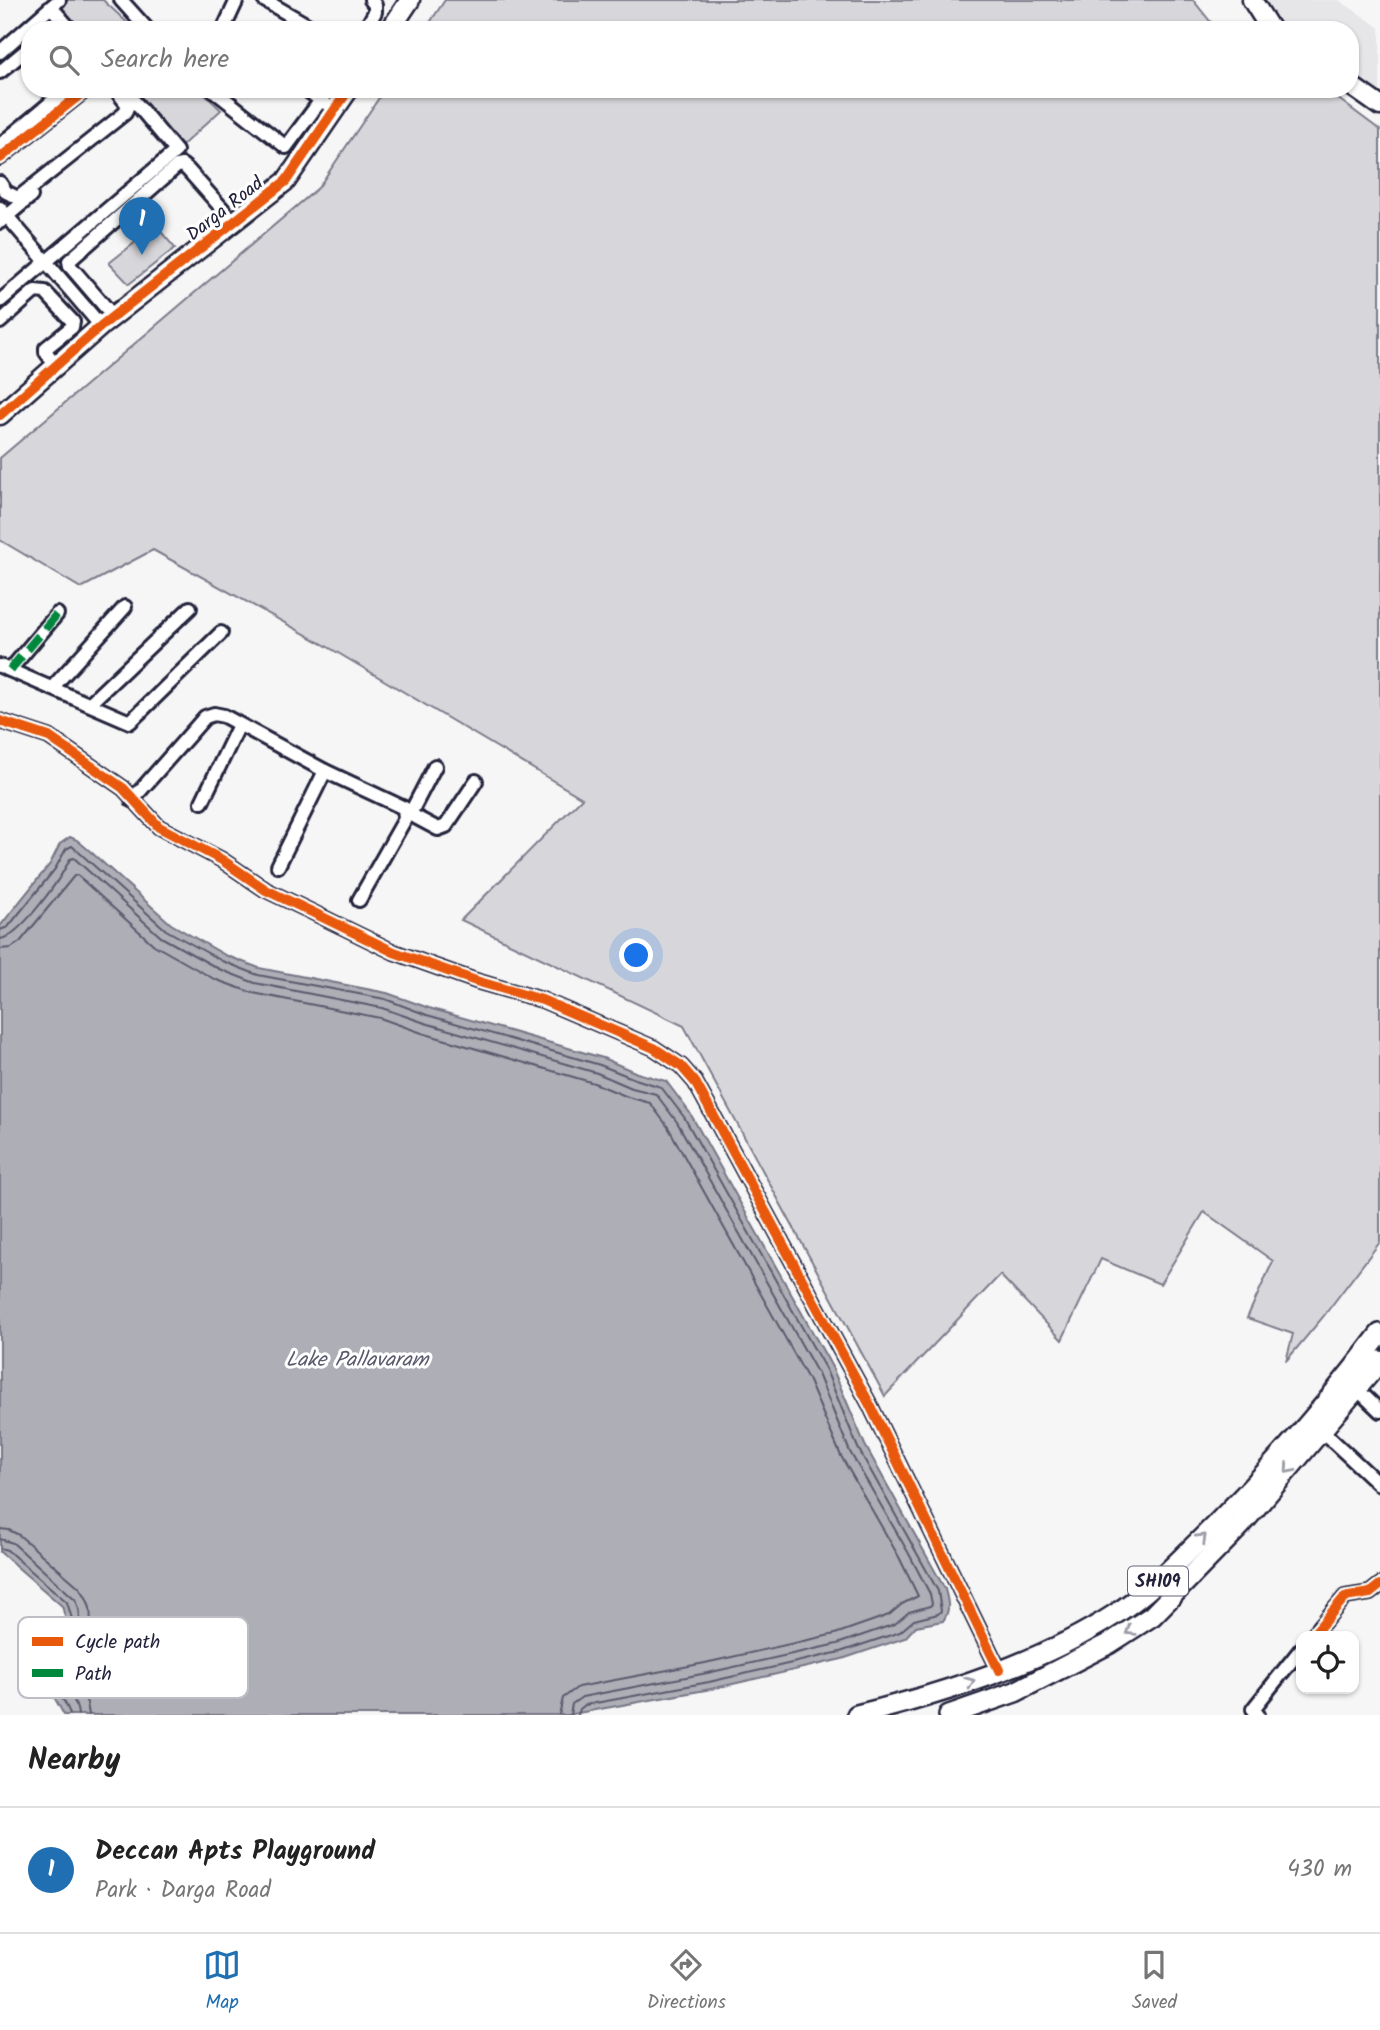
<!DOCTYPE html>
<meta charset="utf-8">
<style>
body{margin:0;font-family:Kalam,sans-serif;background:#f6f6f6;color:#222}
.controls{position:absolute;right:21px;bottom:21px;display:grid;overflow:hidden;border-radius:14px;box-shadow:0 2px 5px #0004}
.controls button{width:63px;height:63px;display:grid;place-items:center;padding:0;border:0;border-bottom:2px solid #e0e0e0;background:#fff;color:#222;font:35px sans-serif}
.you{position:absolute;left:637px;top:956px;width:24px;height:24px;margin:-18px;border:5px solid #fff;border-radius:50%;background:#1a73e8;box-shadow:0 0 0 10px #1a73e833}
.badge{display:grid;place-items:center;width:46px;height:46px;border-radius:50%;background:#1f6fb2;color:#fff;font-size:23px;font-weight:700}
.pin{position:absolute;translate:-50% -58px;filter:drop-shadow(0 2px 4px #0008)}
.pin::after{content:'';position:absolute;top:37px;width:24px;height:21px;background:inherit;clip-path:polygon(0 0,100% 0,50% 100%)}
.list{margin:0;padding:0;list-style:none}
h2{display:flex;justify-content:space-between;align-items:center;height:91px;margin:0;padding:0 28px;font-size:30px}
h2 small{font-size:23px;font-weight:400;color:#767676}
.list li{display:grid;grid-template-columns:46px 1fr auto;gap:21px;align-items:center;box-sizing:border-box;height:126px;padding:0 28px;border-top:2px solid #e0e0e0}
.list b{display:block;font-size:26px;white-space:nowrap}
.list p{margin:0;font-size:23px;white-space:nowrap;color:#767676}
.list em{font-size:23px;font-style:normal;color:#767676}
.icon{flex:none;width:38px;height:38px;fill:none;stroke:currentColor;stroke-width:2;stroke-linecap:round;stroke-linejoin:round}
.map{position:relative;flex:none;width:1380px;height:1715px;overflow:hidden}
.search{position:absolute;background:#fff;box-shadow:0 2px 5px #0004;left:21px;right:21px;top:21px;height:77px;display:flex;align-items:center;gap:18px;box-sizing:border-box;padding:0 24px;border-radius:28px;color:#767676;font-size:26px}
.sheet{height:217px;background:#fff}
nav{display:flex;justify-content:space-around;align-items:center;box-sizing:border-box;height:98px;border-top:2px solid #e0e0e0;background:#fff;font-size:19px;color:#767676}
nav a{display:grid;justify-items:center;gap:4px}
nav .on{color:#1f6fb2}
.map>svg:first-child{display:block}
.built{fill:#e6e6e9}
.green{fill:#d7d7db;stroke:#7c7c8b;stroke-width:2}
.water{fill:#aeaeb7;stroke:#767685;stroke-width:2}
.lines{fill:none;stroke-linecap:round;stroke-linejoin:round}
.shore{stroke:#5a5a6d;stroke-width:2}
.street-casing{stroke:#22223b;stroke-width:18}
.secondary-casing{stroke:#22223b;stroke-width:23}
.primary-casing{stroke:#22223b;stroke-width:24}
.street{stroke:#fff;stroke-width:12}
.secondary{stroke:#fff;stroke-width:18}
.primary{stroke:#fff;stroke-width:19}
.quiet{stroke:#00873e;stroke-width:9;stroke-dasharray:18 9;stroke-linecap:butt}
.cycleway-casing{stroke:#fff;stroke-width:15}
.cycleway{stroke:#e8590c;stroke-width:10}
.oneway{stroke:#9c9ca7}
.labels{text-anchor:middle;stroke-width:6;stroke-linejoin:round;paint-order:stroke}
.shield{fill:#fff;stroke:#646476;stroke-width:2}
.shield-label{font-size:18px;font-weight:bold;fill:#22223b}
.street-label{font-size:19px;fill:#22223b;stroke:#fff}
.water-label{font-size:21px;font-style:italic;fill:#5a5a6d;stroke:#fff}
.key{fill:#fff;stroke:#bdbdc4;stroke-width:2}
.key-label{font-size:19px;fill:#22223b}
</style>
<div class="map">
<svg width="1380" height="1715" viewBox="0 0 1380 1715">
<rect width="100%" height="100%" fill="#f6f6f7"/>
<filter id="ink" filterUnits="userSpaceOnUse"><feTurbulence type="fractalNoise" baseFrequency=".0143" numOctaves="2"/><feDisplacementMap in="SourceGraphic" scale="14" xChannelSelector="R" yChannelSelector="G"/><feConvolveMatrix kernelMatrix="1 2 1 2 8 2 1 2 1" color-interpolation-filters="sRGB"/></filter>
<g filter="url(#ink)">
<polygon class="built" points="1256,0 1339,0 1380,28 1380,103 1350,82 1350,30 1275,30"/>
<g class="green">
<polygon points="59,0 103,0 135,30 73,30 53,6"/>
<polygon points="445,0 1193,0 1217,30 425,30"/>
<polygon points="124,89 199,89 221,110 176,151"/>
<polygon points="385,89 1325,89 1380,130 1380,1242 1323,1317 1286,1361 1293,1334 1247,1318 1273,1261 1204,1212 1160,1284 1101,1259 1062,1340 1000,1275 885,1396 684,1026 461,920 582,798 323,644 153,550 81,588 0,540 0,458 318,188"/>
<polygon points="156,226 175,248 129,284 109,263"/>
</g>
<path class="water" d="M 70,837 L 77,840 L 91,852 L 171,924 L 225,955 L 259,968 L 387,993 L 429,1008 L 603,1058 L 637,1073 L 666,1081 L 690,1113 L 832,1367 L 865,1445 L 945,1589 C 948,1601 951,1610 943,1621 L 916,1626 L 905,1638 L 842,1659 L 711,1689 L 567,1715 L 64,1715 L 49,1688 L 43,1660 L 65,1617 L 62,1606 L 0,1552 L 0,926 L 50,864 L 60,844 Z"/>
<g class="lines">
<g class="shore">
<polyline points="0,930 8,927 55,869 66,849 72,846 166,930 222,961 258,975 385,999 427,1015 600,1065 635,1079 661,1087 684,1117 826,1370 858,1448 938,1591 941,1611 938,1614 914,1620 900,1632 840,1652 709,1682 585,1705 580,1709 578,1715"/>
<path d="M 0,939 C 20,937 61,878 70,859 L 74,858 L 161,937 L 219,969 L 255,983 L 382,1008 L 425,1023 L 597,1073 L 632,1088 L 656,1094 L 677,1122 L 818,1374 L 850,1452 L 908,1552 L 930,1594 L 932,1604 L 930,1606 L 909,1612 L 895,1624 L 837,1644 L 707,1673 L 582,1697 L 572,1704 L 570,1715"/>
<polyline points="0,949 11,948 20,942 74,876 77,875 154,945 214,979 253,993 380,1018 422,1033 594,1083 628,1097 650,1103 668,1127 808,1379 841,1456 899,1557 918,1596 902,1604 889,1615 835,1634 705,1663 578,1687 563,1698 559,1715"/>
<path d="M 0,1529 L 9,1530 L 19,1535 L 79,1587 C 103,1616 85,1636 70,1662 L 74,1678 L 87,1703 L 89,1715"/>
<path d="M 0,1539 L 13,1543 L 76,1600 C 84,1620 79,1630 67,1647 C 64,1652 60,1656 60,1662 C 59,1682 77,1696 78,1715"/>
<path d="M 0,1548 L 7,1550 L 67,1602 L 72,1619 C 60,1646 44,1654 55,1685 C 59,1696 68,1704 70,1715"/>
</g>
<g class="street-casing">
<g id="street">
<polyline points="121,0 148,30"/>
<polyline points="264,0 316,30"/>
<polyline points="51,7 71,30"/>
<polyline points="223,30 237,0"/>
<polyline points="365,30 375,12 375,5 371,0"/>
<polyline points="0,52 59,0"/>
<polyline points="0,72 30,47"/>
<polyline points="212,89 286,147 321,100"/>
<polyline points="305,89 325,103"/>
<polyline points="0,145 67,89"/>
<polyline points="0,158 87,89"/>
<polyline points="0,183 6,192 18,198 125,113 128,105 119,94"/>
<polyline points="0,208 101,326"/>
<polyline points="0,222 31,196"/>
<polyline points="0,301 176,151 124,89"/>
<polyline points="113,316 70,266 69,261 177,166 182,165 188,170 234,222"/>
<polyline points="0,322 35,291 45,292 73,322 72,327 46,348 46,352 56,366"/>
<polyline points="0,666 130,722 221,633"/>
<polyline points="10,670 57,614"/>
<polyline points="52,688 125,607"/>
<polyline points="89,704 190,608"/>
<polyline points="0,721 49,737 123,788 159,827 222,860 266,890 314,913 394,952 476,981 542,1000 654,1048 681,1066 695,1082 712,1113 870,1405 999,1670"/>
<polyline points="132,800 205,717 214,714 224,716 325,771 404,808 405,819 359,900"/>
<polyline points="202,802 239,725"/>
<polyline points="406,812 438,829 446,826 476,781"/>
<polyline points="410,814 435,766"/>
<polyline points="278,866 325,771"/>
<polyline points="1357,1389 1380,1411"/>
<polyline points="1322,1431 1380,1485"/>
<polyline points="1312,1636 1345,1597 1370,1593 1380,1585"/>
<polyline points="1258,1715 1253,1709 1301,1649"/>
</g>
</g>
<g class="secondary-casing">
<g id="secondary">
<polyline points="1252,0 1271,30"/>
<polyline points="390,30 410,0"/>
<polyline points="1350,85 1380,106"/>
<polyline points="0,415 101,326 286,181 349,89"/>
</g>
</g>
<g class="primary-casing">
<g id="primary">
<path d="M 857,1715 C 943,1694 1040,1663 1114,1615 C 1144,1596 1169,1571 1194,1546 C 1261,1481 1324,1409 1380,1334"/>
<polyline points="949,1715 1015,1692 1110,1643 1152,1616 1241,1525 1380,1361"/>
</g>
</g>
<use href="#street" class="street"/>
<use href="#secondary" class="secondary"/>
<use href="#primary" class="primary"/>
<polyline class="quiet" points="10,670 57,614"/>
<g class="cycleway-casing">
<g id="cycleway">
<polyline points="0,158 87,89"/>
<polyline points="0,415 101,326 286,181 349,89"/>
<polyline points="0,721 49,737 123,788 159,827 222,860 266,890 314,913 394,952 476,981 542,1000 654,1048 681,1066 695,1082 712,1113 870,1405 999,1670"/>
<polyline points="1312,1636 1345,1597 1370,1593 1380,1585"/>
</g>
</g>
<use href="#cycleway" class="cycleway"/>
</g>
<defs><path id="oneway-chevron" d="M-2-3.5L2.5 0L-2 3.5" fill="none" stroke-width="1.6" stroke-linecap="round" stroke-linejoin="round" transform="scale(1.75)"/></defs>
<g class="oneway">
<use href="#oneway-chevron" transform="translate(1289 1469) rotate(131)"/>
<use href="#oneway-chevron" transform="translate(1202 1538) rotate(-44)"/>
<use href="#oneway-chevron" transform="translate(1130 1631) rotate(148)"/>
<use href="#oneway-chevron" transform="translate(970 1682) rotate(-22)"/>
</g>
</g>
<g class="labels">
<rect class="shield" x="1128" y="1566.5" width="60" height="29" rx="5"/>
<g class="shield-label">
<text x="1158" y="1587">SH109</text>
</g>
<g class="street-label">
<text transform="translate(224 208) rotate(-38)" y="7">Darga Road</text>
</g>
<g class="water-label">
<text x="357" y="1366">Lake Pallavaram</text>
</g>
</g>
<rect x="18" y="1617" width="230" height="81" rx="10" class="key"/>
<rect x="32" y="1637" width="31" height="9" fill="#e8590c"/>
<rect x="32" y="1669" width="31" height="8" fill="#00873e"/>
<g class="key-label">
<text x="75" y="1648">Cycle path</text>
<text x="75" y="1680">Path</text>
</g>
</svg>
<div class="controls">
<button><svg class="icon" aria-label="locate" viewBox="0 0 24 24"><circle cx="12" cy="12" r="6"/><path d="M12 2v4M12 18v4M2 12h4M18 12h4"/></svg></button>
</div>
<div class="you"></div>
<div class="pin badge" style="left:142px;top:255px">1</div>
<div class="search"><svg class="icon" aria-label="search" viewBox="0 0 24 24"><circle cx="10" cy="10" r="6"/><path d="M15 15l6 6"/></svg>Search here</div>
</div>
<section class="sheet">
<h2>Nearby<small></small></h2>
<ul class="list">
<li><span class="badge">1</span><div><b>Deccan Apts Playground</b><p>Park · Darga Road</p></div><em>430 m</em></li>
</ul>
</section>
<nav>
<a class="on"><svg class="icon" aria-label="map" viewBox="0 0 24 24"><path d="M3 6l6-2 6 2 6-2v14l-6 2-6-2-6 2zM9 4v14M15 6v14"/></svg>Map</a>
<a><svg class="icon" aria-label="directions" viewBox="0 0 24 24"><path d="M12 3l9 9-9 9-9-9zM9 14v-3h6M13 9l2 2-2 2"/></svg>Directions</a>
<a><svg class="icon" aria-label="saved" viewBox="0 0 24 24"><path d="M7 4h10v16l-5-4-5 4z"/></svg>Saved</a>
</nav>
